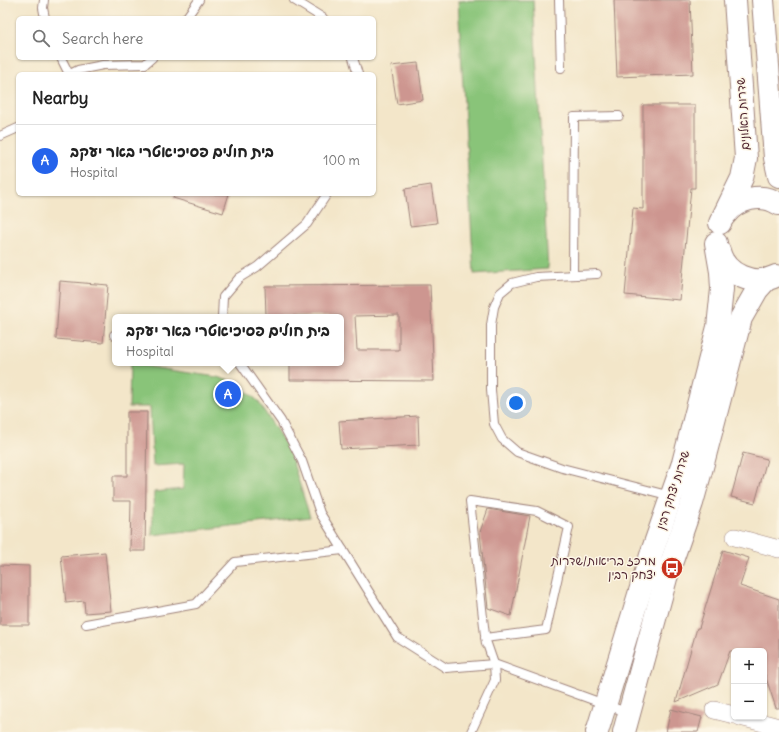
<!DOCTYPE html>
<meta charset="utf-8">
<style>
body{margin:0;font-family:Delius,"Playpen Sans Hebrew",sans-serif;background:#f6f6f6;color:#222}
.controls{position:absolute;right:12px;bottom:12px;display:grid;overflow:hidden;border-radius:6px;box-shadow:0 1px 3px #0004}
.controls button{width:36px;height:36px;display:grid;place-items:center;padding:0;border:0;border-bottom:1px solid #e0e0e0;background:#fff;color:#222;font:20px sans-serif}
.you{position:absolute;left:516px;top:403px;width:14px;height:14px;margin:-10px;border:3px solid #fff;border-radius:50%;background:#1a73e8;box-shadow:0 0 0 6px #1a73e833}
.badge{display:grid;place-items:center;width:26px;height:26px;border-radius:50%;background:#2563eb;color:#fff;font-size:13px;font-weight:700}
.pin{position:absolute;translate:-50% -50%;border:2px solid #fff;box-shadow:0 1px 4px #0006}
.popup{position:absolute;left:112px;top:314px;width:232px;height:52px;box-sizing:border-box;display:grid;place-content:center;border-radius:6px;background:#fff;filter:drop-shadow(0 1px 3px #0005);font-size:13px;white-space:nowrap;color:#767676}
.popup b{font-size:15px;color:#222}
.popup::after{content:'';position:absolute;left:50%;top:100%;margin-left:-8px;border:8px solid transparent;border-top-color:#fff}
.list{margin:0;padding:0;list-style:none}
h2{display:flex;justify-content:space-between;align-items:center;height:52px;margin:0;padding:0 16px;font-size:17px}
h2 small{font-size:13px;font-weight:400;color:#767676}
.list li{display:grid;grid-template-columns:26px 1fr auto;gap:12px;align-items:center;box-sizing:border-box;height:72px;padding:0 16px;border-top:1px solid #e0e0e0}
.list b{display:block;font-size:15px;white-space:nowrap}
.list p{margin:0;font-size:13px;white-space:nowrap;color:#767676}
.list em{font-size:13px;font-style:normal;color:#767676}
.icon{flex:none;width:22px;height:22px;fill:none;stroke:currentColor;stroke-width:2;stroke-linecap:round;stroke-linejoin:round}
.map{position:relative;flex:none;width:779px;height:732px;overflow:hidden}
.search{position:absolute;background:#fff;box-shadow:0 1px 3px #0004;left:16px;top:16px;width:360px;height:44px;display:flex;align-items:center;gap:10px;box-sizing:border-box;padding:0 14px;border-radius:6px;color:#767676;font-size:15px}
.panel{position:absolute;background:#fff;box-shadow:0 1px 3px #0004;left:16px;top:72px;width:360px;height:124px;border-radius:6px}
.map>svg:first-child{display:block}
.green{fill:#89c479;stroke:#6a7252}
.building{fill:#cd9690;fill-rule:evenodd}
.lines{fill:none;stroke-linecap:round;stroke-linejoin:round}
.service-casing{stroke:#9e827a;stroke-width:10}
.minor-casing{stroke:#9e827a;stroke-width:18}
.secondary-casing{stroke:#9e827a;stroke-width:24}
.service{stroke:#fff;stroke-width:8}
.minor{stroke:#fff;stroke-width:17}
.secondary{stroke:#fff;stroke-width:22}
.labels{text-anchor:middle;stroke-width:3;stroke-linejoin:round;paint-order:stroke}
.street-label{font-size:12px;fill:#4a1f2b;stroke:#fcf5e5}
.poi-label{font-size:12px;fill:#4a1f2b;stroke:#fcf5e5;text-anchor:end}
</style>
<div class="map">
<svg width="779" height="732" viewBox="0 0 779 732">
<rect width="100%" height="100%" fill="#fcf5e5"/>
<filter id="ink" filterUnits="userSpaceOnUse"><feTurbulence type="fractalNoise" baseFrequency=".025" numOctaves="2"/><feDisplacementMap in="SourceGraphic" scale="8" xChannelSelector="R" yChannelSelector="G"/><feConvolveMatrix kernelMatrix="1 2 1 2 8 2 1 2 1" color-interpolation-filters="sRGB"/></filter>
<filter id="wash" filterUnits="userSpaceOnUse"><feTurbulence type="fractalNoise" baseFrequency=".012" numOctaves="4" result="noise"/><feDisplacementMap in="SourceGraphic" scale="16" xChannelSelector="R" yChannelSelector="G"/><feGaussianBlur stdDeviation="0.9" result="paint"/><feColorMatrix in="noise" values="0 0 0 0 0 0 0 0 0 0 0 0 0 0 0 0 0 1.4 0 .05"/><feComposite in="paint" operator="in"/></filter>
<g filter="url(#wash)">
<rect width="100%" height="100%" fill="#f3e6c9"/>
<g class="green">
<polygon points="482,0 533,0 548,269 474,274 458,1"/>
<polygon points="130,364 217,377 236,383 258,401 289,450 310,517 152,535 154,492 183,489 184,464 153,466 150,407 129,407"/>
</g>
<g id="blocks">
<g class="building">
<polygon points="614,0 690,0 693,74 617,77"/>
<polygon points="418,63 423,100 397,104 391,66"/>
<polygon points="643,105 695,105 695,188 691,188 680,300 625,295 633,208 643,209"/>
<polygon points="431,185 437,223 410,226 405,189"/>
<polygon points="174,194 229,194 223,213 173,198"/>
<polygon points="60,281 108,285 103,343 56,339"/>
<path d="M 430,285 L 434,381 L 290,380 L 290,363 L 341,363 L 341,316 L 266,316 L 265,286 ZM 399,315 L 399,350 L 357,350 L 355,316 Z"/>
<polygon points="127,412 147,412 145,551 130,551 131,501 113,501 113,476 127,476"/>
<polygon points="418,416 419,445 341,449 339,421"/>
<polygon points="743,453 767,459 755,503 731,497"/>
<polygon points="488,509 530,516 511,616 488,608 480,532"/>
<polygon points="723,550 749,558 740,586 779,599 779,708 776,708 764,672 764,651 730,651 718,684 676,702 697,628 699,628"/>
<polygon points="105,552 111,611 85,613 84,601 66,603 61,556"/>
<polygon points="0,565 29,566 29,625 0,625"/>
<polygon points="671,709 702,717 698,732 666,732"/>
</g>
</g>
</g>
<g filter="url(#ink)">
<use href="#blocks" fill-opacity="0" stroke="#9e827a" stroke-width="1"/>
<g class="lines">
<g class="service-casing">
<g id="service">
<polyline points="44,0 43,8 45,18"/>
<polyline points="294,0 323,18"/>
<polyline points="559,0 561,68"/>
<polyline points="186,18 199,0"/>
<polyline points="61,58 69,74"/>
<polyline points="353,58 358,74"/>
<polyline points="70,74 78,70 103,65 145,64 152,58"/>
<polyline points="0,136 18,128"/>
<polyline points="597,274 536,277 512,283 500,293 494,307 491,325 491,390 494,424 502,439 517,452 562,468 671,496"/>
<polyline points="573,275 574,117 619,116"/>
<polyline points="222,317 223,297 239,278 257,267 307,224 327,194"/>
<polyline points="114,335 115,335"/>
<polyline points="240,363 281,421 302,461 320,513 397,637 446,668 494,664 629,713"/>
<polyline points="86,624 196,604 235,562 343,550"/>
<polyline points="471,732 495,680 494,664 485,638 546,630 569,527 537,511 470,501 486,644"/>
</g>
</g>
<g class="minor-casing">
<g id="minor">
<polyline points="735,537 779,549"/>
<polyline points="714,710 734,715"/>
<polyline points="740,717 779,727"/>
</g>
</g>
<g class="secondary-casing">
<g id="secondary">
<polyline points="763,0 775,158 779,176"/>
<path d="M 725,215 C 737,199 761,192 779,204"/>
<polyline points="720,223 742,178 746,158 735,0"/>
<path d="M 719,251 C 725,275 754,287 776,276"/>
<polyline points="597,732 652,552 683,463 718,327 722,289 721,272 716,243"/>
<polyline points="624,732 666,578 692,503 702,467 741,318 757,290 766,280"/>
</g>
</g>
<use href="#service" class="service"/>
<use href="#minor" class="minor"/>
<use href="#secondary" class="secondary"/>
</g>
</g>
<defs>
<g id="bus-disc" transform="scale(1.15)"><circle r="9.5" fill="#c8321e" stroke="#fcf5e5"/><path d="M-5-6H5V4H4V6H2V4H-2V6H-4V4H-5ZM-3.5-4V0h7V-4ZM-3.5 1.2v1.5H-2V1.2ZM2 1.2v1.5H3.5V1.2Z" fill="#fff"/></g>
</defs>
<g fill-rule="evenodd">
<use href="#bus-disc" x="672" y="568"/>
</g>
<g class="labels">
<g class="street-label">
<text transform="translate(743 114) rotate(-94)" y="4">שדרות האלונים</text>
<text transform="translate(673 490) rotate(-72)" y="4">שדרות יצחק רבין</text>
</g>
<g class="poi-label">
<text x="656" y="565">מרכז בריאות/שדרות<tspan x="656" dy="14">יצחק רבין</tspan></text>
</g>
</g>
</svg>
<div class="controls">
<button>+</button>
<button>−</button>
</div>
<div class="you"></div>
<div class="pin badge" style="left:228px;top:394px">A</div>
<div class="popup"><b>בית חולים פסיכיאטרי באר יעקב</b>Hospital</div>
<div class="search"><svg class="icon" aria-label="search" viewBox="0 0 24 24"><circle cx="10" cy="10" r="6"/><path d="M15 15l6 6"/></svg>Search here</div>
<section class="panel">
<h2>Nearby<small></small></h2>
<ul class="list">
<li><span class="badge">A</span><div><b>בית חולים פסיכיאטרי באר יעקב</b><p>Hospital</p></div><em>100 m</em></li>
</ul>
</section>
</div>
